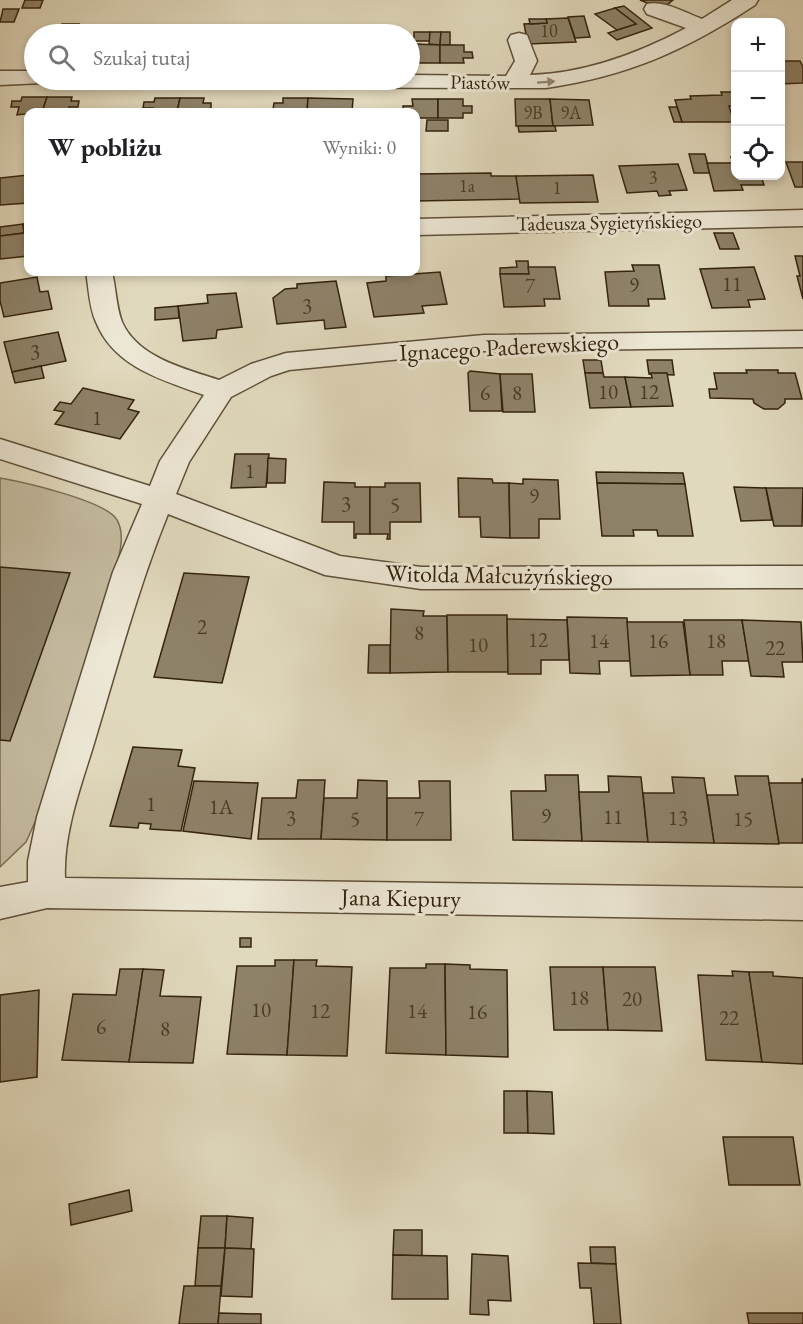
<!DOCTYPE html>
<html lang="pl">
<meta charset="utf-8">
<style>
body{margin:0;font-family:"EB Garamond",serif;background:#f6f6f6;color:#202124}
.controls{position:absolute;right:18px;top:18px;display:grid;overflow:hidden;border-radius:12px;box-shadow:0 3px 9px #0003}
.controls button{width:54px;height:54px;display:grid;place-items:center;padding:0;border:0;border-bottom:2px solid #e0e0e0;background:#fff;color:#202124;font:30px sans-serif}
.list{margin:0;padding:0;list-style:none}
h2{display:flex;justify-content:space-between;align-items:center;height:78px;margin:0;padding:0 24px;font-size:26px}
h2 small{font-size:20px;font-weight:400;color:#757577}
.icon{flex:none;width:33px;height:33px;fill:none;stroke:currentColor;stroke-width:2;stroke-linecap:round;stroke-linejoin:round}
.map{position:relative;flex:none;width:803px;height:1324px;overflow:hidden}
.search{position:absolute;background:#fff;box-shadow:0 3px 9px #0003;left:24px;top:24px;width:396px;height:66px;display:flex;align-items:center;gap:15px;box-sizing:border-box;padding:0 21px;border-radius:33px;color:#757577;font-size:22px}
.panel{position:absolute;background:#fff;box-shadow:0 3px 9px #0003;left:24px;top:108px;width:396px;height:168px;border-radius:12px}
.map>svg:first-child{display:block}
.green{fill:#c4ba9f;stroke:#7c6e56;stroke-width:1.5}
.building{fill:#8e8269;stroke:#34230e;stroke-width:1.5}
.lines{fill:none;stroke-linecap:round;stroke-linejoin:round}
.minor-casing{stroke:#5f503a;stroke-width:3}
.minor{fill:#ece6d4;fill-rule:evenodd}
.oneway{fill:#908471}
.labels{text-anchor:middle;stroke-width:6;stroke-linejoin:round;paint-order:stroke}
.far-number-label{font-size:18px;fill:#4a3b25}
.far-street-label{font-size:20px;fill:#34230e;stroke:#ece6d4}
.number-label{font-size:21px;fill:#4a3b25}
.street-label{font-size:24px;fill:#34230e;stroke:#ece6d4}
</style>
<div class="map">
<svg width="803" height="1324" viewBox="0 0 803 1324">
<rect width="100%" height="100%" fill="#e1d9bd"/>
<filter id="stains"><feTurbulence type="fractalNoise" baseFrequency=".00333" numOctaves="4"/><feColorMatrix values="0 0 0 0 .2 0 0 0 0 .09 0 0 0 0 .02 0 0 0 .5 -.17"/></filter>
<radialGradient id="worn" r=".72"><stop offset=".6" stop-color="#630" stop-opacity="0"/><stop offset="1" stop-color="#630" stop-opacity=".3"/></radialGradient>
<path class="green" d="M 0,478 C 23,482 107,501 117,520 C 127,537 117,562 113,580 L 36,820 L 26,842 L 0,867 Z"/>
<g class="building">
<polygon points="25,0 43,0 40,8 22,8"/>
<polygon points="640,0 673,0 662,9"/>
<polygon points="624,6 652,28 617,40 608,33 636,24 615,8"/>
<polygon points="615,8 636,24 617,30 595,14"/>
<polygon points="3,9 19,9 14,22 0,22"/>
<polygon points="584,16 590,37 575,38 568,17"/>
<polygon points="568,18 576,42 528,44 524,24 547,23 546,19"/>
<polygon points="529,19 546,19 547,23 530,24"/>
<polygon points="62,24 79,24 76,31 60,31"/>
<rect x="414" y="32" width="16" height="9"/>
<polygon points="430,32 441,32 440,45 429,44"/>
<polygon points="441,32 450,32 450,45 440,45"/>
<polygon points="415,44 440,45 440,63 415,63 415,58 410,58 410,52 415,52"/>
<polygon points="440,45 464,45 464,52 472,52 473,58 463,58 464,63 440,63"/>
<polygon points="780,61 800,61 803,67 803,83 780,84"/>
<polygon points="721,92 736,92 736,106 729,106 734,122 682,122 675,100 691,99 690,96 722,95"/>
<polygon points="22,97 47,97 42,112 17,115 19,107 11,107 12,101 21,101"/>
<polygon points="47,97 72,97 71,101 79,101 78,107 69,107 68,112 42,112"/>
<polygon points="155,98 180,98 177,112 152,112 153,108 143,108 144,102 154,102"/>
<polygon points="180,98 204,98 203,103 211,103 211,109 202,109 201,112 177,112"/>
<polygon points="283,98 308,98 307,112 282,112 282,109 273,109 274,103 283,103"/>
<polygon points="308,98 353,99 352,112 307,112"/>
<polygon points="412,99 438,99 438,118 416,118 416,112 403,112 403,106 413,106"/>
<polygon points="438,99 463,99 463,106 472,106 472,113 463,113 463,118 438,118"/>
<polygon points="515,99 550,99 553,126 516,126"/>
<polygon points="550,99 589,100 593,125 553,126"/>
<polygon points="669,107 677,107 682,122 674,122"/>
<polygon points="427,120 448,120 448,131 426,131"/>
<polygon points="518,126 555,126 556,131 519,132"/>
<polygon points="689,154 705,154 710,173 694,173"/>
<polygon points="731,157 736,157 736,176 761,176 764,185 741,185 743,190 714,191 707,163 733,163"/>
<polygon points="786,162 803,162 803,187 795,187"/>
<polygon points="678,164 687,190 669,191 671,195 659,196 657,191 627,193 619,166"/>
<polygon points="491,173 491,176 516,176 520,199 416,201 416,174"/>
<polygon points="28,175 28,203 0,205 0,178"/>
<polygon points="593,175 598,202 520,203 516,176"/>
<polygon points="23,224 24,233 0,236 0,227"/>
<polygon points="23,224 28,224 28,256 0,259 0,236 24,233"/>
<polygon points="714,233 733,233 739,249 720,249"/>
<polygon points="795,256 803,256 803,299 797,276 800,276"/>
<polygon points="516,261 528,261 529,274 500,274 500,268 517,267"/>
<polygon points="632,265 659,265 665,299 648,299 649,306 609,306 605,272 634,271"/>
<polygon points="528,267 555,267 560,299 544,299 545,306 504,307 500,274 529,274"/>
<polygon points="754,267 765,299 748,300 750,307 712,308 700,269"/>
<polygon points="440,272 447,304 422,306 424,313 374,317 367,283 386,281 386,276"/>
<polygon points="37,277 40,292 48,291 52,309 4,317 0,301 0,283"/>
<polygon points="336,281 346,327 325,329 324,320 277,324 273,298 285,289 297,288 297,284"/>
<polygon points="236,293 242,327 217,330 216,338 183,341 178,306 208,303 207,295"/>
<polygon points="178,306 179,318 155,320 155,308"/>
<polygon points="58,332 66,361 12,372 4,342"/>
<polygon points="583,360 601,360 603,373 585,373"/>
<polygon points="647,360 672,360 674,375 649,374"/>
<polygon points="41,366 44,378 15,383 12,372"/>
<polygon points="746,370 778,370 778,373 795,373 802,399 785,399 785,403 778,409 764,409 754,403 753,399 710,398 709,389 717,389 714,373 747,373"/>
<polygon points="470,371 500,374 502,411 470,411 468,373"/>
<polygon points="585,373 603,373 604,377 625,377 631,407 590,408"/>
<polygon points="651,373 667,373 673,406 631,407 625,377 652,378"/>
<polygon points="500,374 532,374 535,412 503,412"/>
<polygon points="83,388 134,400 128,409 139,412 120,439 55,424 64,412 54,410 60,402 71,404"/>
<polygon points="235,454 269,454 266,487 231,488"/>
<polygon points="268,458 286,459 285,483 267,483"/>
<polygon points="596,472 683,473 685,484 597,483"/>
<polygon points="458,478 492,479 493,483 509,483 510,538 481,537 480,517 459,517"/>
<polygon points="523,479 558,480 560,519 539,519 539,538 510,538 509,483 523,484"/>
<polygon points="324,482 355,483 355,487 370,487 370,534 356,534 356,538 354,538 354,522 322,522"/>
<polygon points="385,483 420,483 421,522 390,522 390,539 387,539 388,534 370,534 370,487 385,487"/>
<polygon points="597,483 685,484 693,536 658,536 657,530 633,530 634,536 602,536"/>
<polygon points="734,487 766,488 772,520 741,521"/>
<polygon points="766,488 803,488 802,526 774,526"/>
<polygon points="0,567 70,573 10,741 0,740"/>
<polygon points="184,573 249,577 222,683 154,677"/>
<polygon points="391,609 424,611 423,616 447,616 448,672 390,673"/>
<polygon points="447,615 507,615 508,672 448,672"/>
<polygon points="567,617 627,618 631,661 599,661 600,674 570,673"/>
<polygon points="507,619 567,620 569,660 541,660 541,674 508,674"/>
<polygon points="684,620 742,620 749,661 722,661 723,675 690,675"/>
<polygon points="742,620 801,622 803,662 782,662 784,677 751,676"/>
<polygon points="627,622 683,622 690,675 631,676"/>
<polygon points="369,645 390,645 390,673 368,673"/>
<polygon points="133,747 182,750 178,766 195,768 181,831 150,829 151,824 139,823 138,828 110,826"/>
<polygon points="545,775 578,775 582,841 513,840 511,791 546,791"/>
<polygon points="608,776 641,777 648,842 582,841 579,792 609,792"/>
<polygon points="735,776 768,776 779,844 714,843 707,795 738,795"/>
<polygon points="672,777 704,778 714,843 648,842 643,793 674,793"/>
<polygon points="802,779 803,779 803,843 779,843 769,783 802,783"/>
<polygon points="298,780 325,780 321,839 258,839 262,798 296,798"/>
<polygon points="358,780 387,781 387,840 321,839 324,798 357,798"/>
<polygon points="194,781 258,783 251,839 183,831"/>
<polygon points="419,781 450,781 451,840 387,840 387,798 420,798"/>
<rect x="240" y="938" width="11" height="9"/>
<polygon points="275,960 294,960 287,1055 227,1054 237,966 275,966"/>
<polygon points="294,960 317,960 316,966 352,967 347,1056 287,1055"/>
<polygon points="426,964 445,964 446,1055 386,1053 390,968 426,968"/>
<polygon points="445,964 470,965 470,969 507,970 508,1057 446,1055"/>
<polygon points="550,967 603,967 608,1030 554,1030"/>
<polygon points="603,967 655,967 662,1031 608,1030"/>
<polygon points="120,969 143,969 129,1062 62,1060 73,994 116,995"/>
<polygon points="143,969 164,970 160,996 201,997 193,1063 129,1062"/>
<polygon points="732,971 749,972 762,1062 706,1060 698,975 733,976"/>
<polygon points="749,972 773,972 773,976 803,978 803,1064 762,1062"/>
<polygon points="39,990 37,1077 0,1082 0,995"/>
<polygon points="504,1091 527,1091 528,1133 504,1133"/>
<polygon points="527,1091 552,1092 554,1134 528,1133"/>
<polygon points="723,1137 793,1137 800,1185 729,1185"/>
<polygon points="129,1190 132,1211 71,1225 69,1204"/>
<polygon points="201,1216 227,1216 225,1248 198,1248"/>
<polygon points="227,1216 253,1218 251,1249 225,1248"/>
<polygon points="394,1230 422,1230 422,1256 393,1255"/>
<polygon points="590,1247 615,1247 616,1264 591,1263"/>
<polygon points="198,1248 225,1248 221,1286 195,1286"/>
<polygon points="225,1248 254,1249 252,1297 221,1296"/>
<polygon points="472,1254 508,1256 511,1301 488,1300 489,1315 470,1314"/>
<polygon points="393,1255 447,1256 448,1299 392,1299"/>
<polygon points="578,1263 616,1264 621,1324 594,1324 591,1288 580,1288"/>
<polygon points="184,1286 221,1286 218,1324 179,1324"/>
<polygon points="219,1313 261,1314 261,1324 218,1324"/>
<polygon points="747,1313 803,1313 803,1324 749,1324"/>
</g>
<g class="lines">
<g class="minor-casing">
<g id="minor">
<path d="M 732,0 L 758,0 L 755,5 C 686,50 629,76 546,88 L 194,87 L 186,85 L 183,80 L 410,80 L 410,75 L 506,76 L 515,61 L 508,40 L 511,35 L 519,33 L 527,35 L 537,61 L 530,75 C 586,73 637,54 686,28 L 647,14 L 644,9 L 647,4 C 664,0 686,13 702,19 Z"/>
<polygon points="0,71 34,71 34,80 44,80 42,83 0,85"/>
<polygon points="803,210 803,226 416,235 416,219"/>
<path d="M 86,272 L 112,272 C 116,288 116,306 122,322 C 138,358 186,369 219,380 L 251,364 L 286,353 L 484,335 L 803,331 L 803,347 L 484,351 L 289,370 L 271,376 L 231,397 L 189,462 L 176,494 L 340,556 L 421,567 L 803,566 L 803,588 L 421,589 L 325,575 L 168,514 C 138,588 118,664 95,740 C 82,784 63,831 65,878 L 803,888 L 803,920 L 47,908 L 0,919 L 0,887 L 28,882 L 28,861 L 37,817 L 113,572 L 142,504 L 0,459 L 0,439 L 150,486 L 160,461 L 204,395 C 162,380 114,367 96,322 C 89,307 89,289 86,272 Z"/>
</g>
</g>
<use href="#minor" class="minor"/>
</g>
<defs><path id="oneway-solid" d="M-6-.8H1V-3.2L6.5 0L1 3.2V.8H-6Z" transform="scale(1.5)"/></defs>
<use class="oneway" href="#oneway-solid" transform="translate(546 82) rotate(-4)"/>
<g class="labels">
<g class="far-number-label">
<text x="549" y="37">10</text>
<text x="533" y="119">9B</text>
<text x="571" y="119">9A</text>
<text x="653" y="184">3</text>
<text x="467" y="192">1a</text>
<text x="557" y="194">1</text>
</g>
<g class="far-street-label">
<text transform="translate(480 82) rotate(1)" y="7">Piastów</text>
<text transform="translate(609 222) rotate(-1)" y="7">Tadeusza Sygietyńskiego</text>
</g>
<g class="number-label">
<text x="732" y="291">11</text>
<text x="634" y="292">9</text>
<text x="530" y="293">7</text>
<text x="307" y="313">3</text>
<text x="35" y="359">3</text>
<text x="608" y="399">10</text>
<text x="649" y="399">12</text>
<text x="485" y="400">6</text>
<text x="517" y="400">8</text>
<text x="97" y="425">1</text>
<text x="250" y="478">1</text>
<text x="534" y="503">9</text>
<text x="346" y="511">3</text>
<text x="395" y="512">5</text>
<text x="202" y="634">2</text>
<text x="419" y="640">8</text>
<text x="538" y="647">12</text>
<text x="599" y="648">14</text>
<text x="658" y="648">16</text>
<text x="716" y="648">18</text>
<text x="478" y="652">10</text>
<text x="775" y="655">22</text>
<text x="151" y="811">1</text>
<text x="221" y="814">1A</text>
<text x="546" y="823">9</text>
<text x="613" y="824">11</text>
<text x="291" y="825">3</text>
<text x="678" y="825">13</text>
<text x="355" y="826">5</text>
<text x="419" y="826">7</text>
<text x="743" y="826">15</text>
<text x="579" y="1005">18</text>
<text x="632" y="1006">20</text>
<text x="261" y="1017">10</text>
<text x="320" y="1018">12</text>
<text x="417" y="1018">14</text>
<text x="477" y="1019">16</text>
<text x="729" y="1025">22</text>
<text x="101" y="1034">6</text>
<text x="165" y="1036">8</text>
</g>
<g class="street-label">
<text transform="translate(509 347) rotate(-3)" y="8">Ignacego Paderewskiego</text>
<text transform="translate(499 575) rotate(1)" y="8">Witolda Małcużyńskiego</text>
<text transform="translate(401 898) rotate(1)" y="8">Jana Kiepury</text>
</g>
</g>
<rect width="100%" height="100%" filter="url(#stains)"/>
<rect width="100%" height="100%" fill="url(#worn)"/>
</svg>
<div class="controls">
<button>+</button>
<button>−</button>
<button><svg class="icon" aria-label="locate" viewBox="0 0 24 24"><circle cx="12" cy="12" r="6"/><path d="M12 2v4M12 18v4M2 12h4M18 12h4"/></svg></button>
</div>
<div class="search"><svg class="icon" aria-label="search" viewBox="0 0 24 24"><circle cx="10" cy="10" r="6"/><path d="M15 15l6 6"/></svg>Szukaj tutaj</div>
<section class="panel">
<h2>W pobliżu<small>Wyniki: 0</small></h2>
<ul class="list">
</ul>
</section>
</div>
